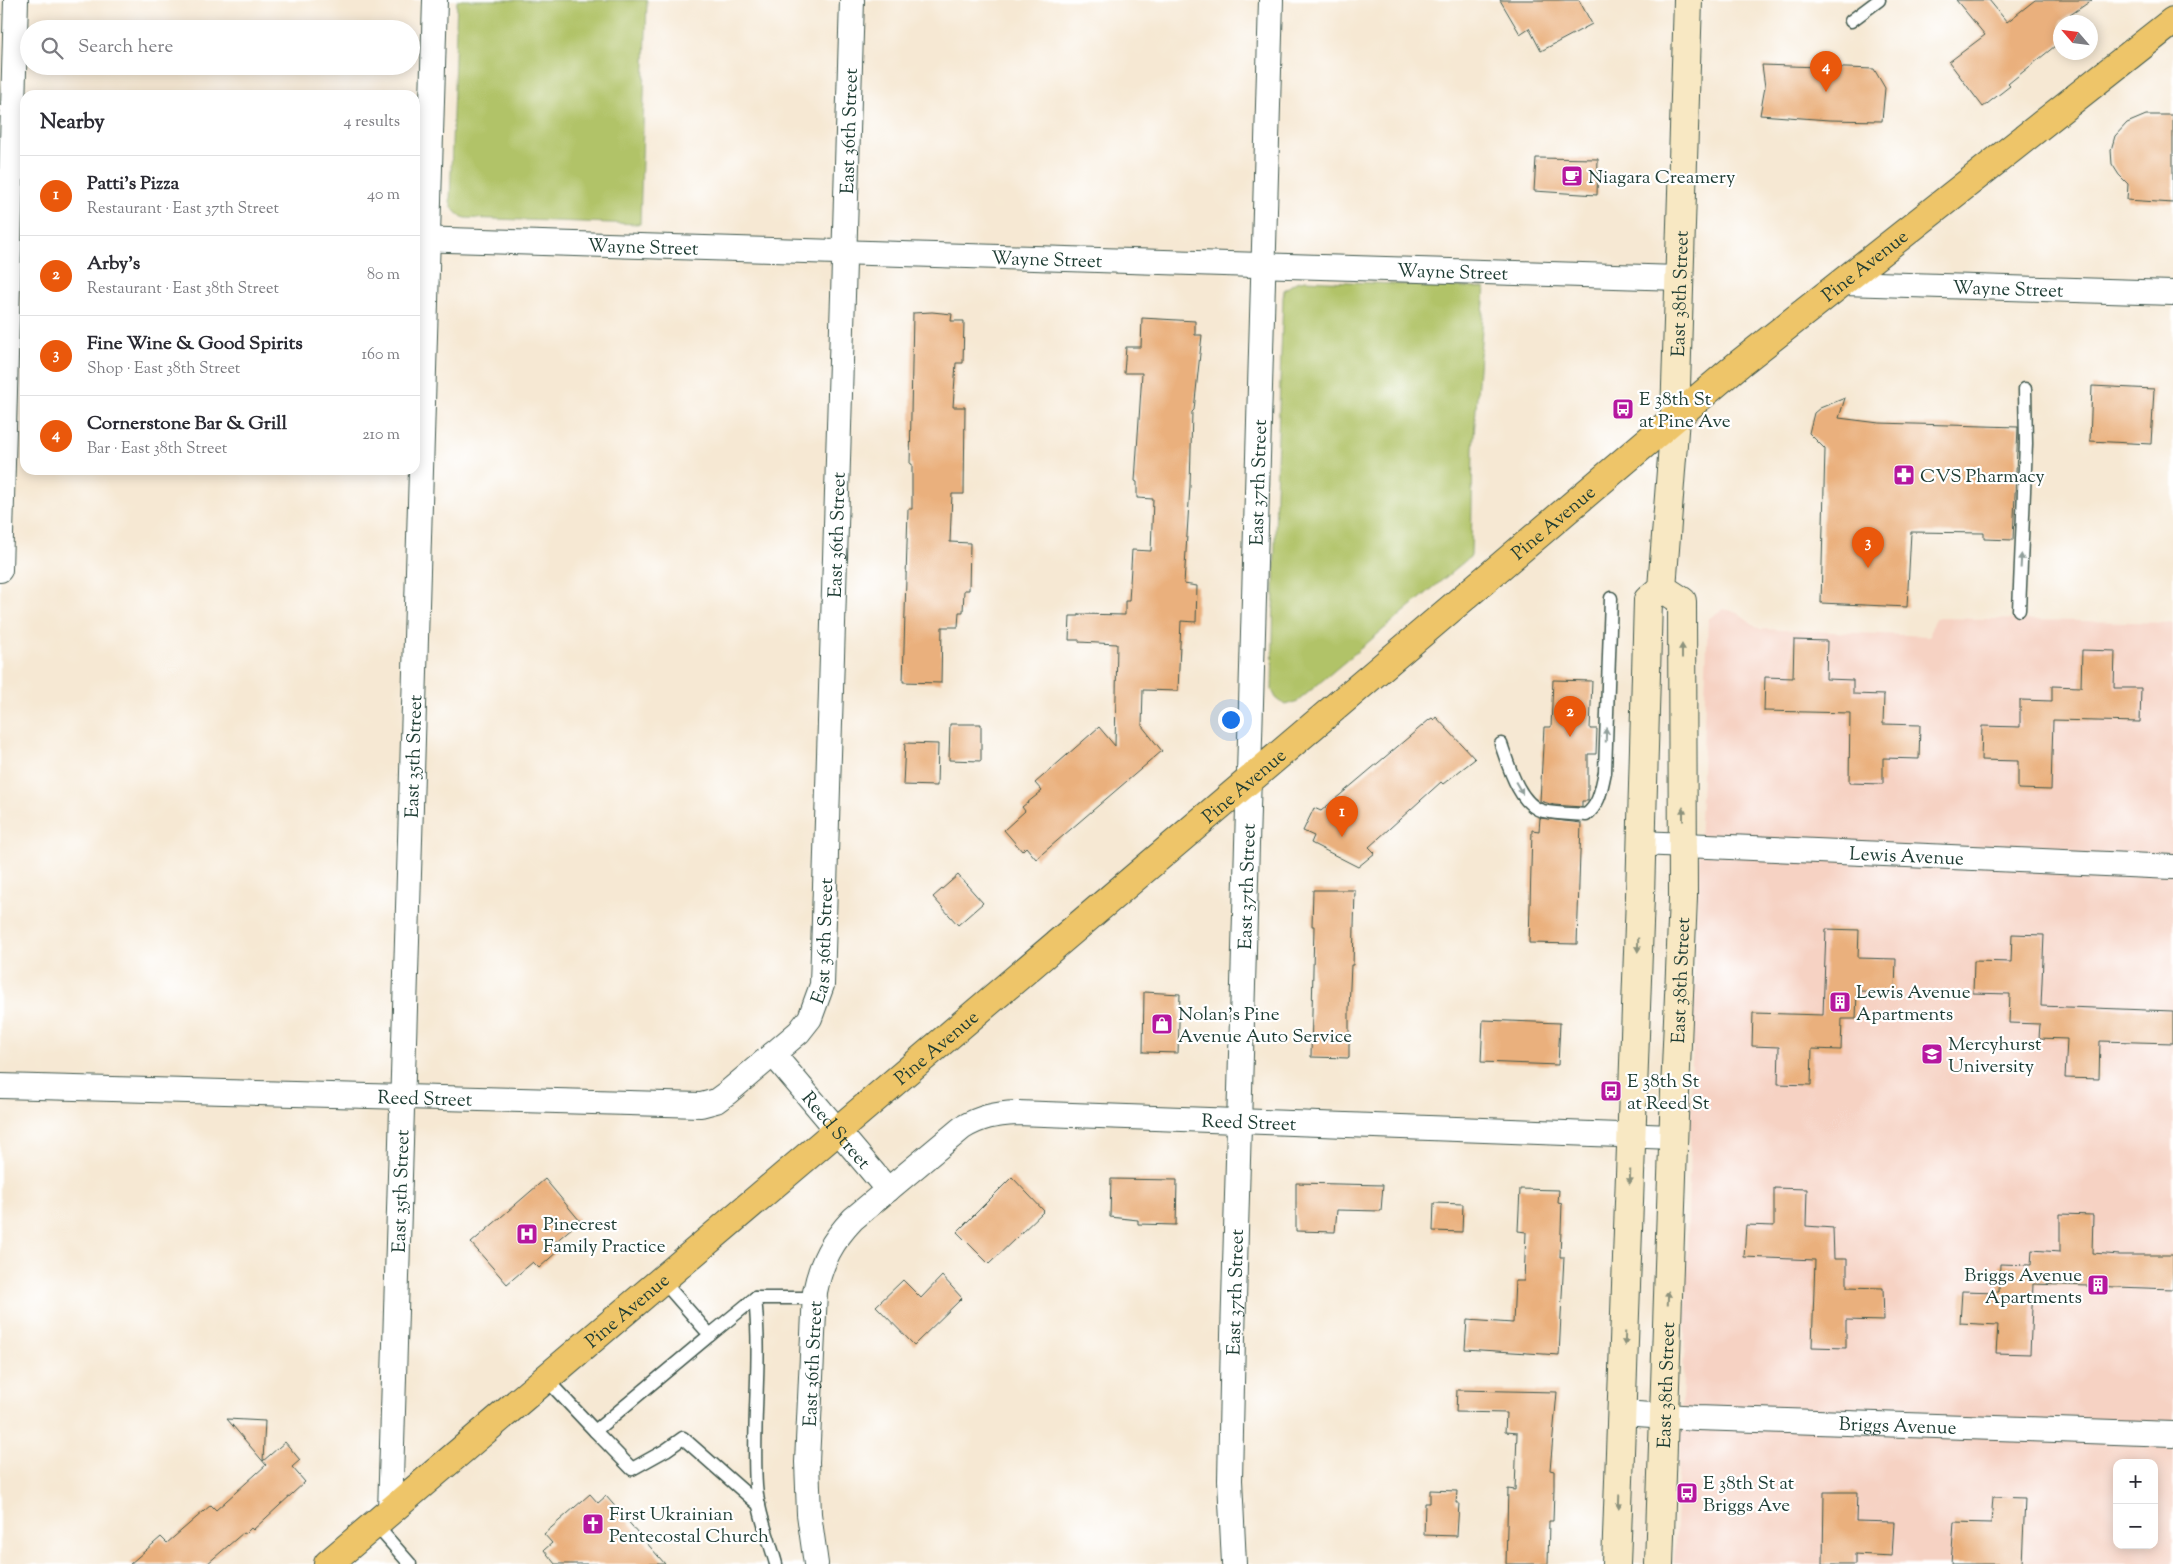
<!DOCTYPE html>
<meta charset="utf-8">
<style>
body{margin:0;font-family:"Sorts Mill Goudy",serif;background:#f2f2f3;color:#2b2b33}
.controls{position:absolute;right:15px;bottom:15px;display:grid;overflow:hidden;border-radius:10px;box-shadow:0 2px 12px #0003}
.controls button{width:45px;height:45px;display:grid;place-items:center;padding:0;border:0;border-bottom:1px solid #e1e1e2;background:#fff;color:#2b2b33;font:25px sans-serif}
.compass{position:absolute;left:2053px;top:15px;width:45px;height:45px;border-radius:50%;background:#fff;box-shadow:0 2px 12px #0003;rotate:298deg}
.you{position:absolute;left:1230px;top:719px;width:18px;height:18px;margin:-12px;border:4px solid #fff;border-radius:50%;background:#1a73e8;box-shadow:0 0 0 8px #1a73e833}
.badge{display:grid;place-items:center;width:32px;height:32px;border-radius:50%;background:#ea580c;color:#fff;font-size:16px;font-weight:700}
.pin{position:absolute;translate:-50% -41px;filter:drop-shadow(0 1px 2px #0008)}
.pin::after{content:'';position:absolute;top:26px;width:18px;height:15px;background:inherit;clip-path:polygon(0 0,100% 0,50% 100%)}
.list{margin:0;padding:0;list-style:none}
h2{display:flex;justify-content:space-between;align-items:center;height:65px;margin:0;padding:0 20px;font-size:21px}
h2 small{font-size:16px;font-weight:400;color:#7c7c81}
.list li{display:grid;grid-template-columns:32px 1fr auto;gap:15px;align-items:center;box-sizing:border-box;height:80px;padding:0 20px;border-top:1px solid #e1e1e2}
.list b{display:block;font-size:19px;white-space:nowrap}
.list p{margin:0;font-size:16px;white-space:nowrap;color:#7c7c81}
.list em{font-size:16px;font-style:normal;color:#7c7c81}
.icon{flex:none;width:28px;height:28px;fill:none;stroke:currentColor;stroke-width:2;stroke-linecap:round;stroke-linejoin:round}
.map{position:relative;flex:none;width:2173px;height:1564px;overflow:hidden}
.search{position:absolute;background:#fff;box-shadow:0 2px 12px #0003;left:20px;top:20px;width:400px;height:55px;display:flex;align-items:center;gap:12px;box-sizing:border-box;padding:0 18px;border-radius:28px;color:#7c7c81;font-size:19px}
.panel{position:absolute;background:#fff;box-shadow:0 2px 12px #0003;left:20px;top:90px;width:400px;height:385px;border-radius:15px}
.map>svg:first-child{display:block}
.built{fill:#f6d2c3;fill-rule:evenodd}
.green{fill:#b1c367;stroke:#68804e}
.building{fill:#eab07d}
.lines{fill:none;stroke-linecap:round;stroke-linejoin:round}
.service-casing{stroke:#3f574c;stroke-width:15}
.minor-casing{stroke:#3f574c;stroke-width:26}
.secondary-casing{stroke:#3f574c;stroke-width:30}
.primary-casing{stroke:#3f574c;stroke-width:30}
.service{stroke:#fff;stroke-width:12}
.minor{stroke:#fff;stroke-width:24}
.secondary{stroke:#f8e8c3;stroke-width:28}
.primary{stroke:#eec569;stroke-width:28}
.oneway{fill:#8f9e9a}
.oneway2{fill:#8c927c}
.labels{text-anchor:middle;stroke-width:4.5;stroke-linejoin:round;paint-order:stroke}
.street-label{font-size:19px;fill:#1f3d34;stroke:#fff}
.poi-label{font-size:19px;fill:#1f3d34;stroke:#fff;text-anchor:start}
</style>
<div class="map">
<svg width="2173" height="1564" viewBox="0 0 2173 1564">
<rect width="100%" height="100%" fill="#fff"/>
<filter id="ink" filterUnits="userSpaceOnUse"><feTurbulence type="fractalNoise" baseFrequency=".02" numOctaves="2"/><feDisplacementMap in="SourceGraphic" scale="10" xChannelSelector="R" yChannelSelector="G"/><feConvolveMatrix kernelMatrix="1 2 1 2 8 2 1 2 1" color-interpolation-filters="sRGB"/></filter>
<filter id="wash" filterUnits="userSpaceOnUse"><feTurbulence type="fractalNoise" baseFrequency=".0096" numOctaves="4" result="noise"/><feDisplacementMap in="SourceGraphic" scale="20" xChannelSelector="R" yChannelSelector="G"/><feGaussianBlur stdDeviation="1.12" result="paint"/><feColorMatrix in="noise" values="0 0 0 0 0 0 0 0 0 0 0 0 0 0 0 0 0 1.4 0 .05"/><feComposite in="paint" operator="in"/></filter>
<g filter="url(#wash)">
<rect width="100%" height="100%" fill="#f6e8d3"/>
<path class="built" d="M 1723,609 L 1737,612 L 1760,629 L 1930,636 L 1932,625 L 1936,618 L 2173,623 L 2173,1564 L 1674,1564 L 1685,1337 L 1695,951 L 1708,619 ZM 2117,1463 L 2154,1463 L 2154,1545 L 2117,1545 Z"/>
<g class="green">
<path d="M 457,0 L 647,0 L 640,224 L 465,218 C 456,214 453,211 450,201 Z"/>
<polygon points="1305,280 1485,288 1473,449 1471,556 1298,701 1285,705 1276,698 1272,690 1276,492 1283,298 1284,290 1296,282"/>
</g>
<g id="blocks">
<g class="building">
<polygon points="1500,0 1579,0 1592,24 1541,51 1529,28 1520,34"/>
<polygon points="1956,0 1989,0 2007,22 2035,0 2092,0 2060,22 2060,42 2008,84 2010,86 1983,107 1949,62 1985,35"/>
<polygon points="1762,65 1874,69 1885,88 1882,121 1829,120 1760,115 1765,87"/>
<polygon points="2146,115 2173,115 2173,203 2127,200 2128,184 2119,175 2112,164 2111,150 2115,136 2127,123"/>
<polygon points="1536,158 1598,159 1597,195 1534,191"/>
<polygon points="932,312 952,314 951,321 964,321 963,363 956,363 953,407 965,407 964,494 952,494 950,542 970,543 969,590 964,590 963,612 959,612 958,627 942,627 941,683 903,682 908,509 912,509 912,464 910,464 913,313"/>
<polygon points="1142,318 1195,321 1195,335 1202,335 1194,410 1192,412 1190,486 1184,584 1197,586 1196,622 1181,621 1178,691 1143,690 1142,726 1162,751 1036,859 1026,847 1022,851 1004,830 1025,811 1022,807 1042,791 1035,783 1099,727 1115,746 1117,644 1079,642 1079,640 1069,640 1070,616 1079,616 1079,614 1125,615 1125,601 1129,601 1132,550 1151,551 1153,499 1137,498 1137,482 1135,481 1142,373 1124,373 1126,347 1141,347"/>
<polygon points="2092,386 2154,389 2151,444 2090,441"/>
<polygon points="1845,398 1839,418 1879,423 2018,427 2013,540 1984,539 1984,533 1911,532 1907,607 1821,603 1825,449 1809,433 1814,413 1820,408"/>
<polygon points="1794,640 1827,641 1826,679 1853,680 1853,694 1884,695 1883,724 1920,725 1919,759 1883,758 1883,784 1849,783 1850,713 1764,711 1765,677 1793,678"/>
<polygon points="2082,650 2115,651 2114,688 2141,688 2140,722 2053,720 2051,790 2018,789 2018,761 1981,760 1982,726 2020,727 2020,700 2052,701 2052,686 2081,687"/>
<polygon points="1553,680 1592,681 1590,729 1597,729 1596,754 1588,754 1588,801 1582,801 1582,807 1554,805 1540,801 1544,727 1551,727"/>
<polygon points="1436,717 1475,759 1443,784 1441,782 1369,847 1375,853 1358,867 1311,843 1314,836 1303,831 1314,808 1321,811 1429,720 1432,718 1434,720"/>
<polygon points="950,724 981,724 981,761 949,760"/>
<polygon points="905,743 938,744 937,786 903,785"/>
<polygon points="1540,818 1581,823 1577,944 1529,943 1532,830 1539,831"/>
<polygon points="958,875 983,903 958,925 933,897"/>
<polygon points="1313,890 1355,890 1353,965 1351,965 1349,1009 1349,1058 1311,1057 1314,926 1312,926"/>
<polygon points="1826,929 1859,930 1858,958 1896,959 1895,992 1857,991 1856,1019 1842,1019 1841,1050 1812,1049 1811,1085 1778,1084 1779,1047 1752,1046 1753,1013 1823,1015"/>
<polygon points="2012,934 2044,935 2041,1006 2173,1011 2173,1043 2100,1041 2099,1079 2065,1078 2067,1039 2039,1038 2040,1024 2009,1023 2010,994 1973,993 1974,961 2011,962"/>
<polygon points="1144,992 1180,994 1178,1053 1143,1052"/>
<polygon points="1483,1020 1560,1023 1558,1065 1481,1062"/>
<polygon points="1012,1177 1044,1211 989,1264 957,1232"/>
<polygon points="545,1179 580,1221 554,1243 559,1250 539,1268 533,1262 507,1284 471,1243"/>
<polygon points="1111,1179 1177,1180 1176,1225 1138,1224 1138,1220 1110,1217"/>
<polygon points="1296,1183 1383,1185 1381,1211 1337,1210 1335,1232 1296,1231"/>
<polygon points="1774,1188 1807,1189 1806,1226 1833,1228 1834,1259 1847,1259 1847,1287 1883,1288 1884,1321 1846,1320 1846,1348 1812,1347 1815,1260 1744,1257 1746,1225 1774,1226"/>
<polygon points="1520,1189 1559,1190 1558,1203 1562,1204 1560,1257 1564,1257 1559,1355 1465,1349 1467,1320 1513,1323 1515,1281 1524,1281 1526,1232 1518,1231"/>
<polygon points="1434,1203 1463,1204 1462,1232 1433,1231"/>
<polygon points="2060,1214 2093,1215 2092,1253 2120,1255 2173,1255 2173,1289 2033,1284 2030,1354 1996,1353 1998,1325 1960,1323 1962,1291 1999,1292 2000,1264 2031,1265 2032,1250 2060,1252"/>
<polygon points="942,1276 962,1298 914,1345 876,1306 903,1280 921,1298"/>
<polygon points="1457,1390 1557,1392 1550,1470 1554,1471 1554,1489 1553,1521 1549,1521 1548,1564 1506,1564 1508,1489 1515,1490 1517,1433 1505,1432 1506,1413 1456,1412"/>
<polygon points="227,1419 265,1421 263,1461 285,1442 300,1460 292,1467 305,1482 253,1530 251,1528 245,1534 243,1533 207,1564 130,1564 161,1537 167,1543 211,1505 216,1510 266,1465"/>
<polygon points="1430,1490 1457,1491 1456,1503 1459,1503 1457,1536 1424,1535 1425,1503 1430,1503"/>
<polygon points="1824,1492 1857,1492 1856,1521 1894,1522 1892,1556 1855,1554 1855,1564 1823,1564"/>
<polygon points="590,1494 598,1503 606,1496 665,1564 555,1564 544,1550 552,1543 544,1534"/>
<polygon points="1993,1497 2025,1498 2022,1564 1951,1564 1954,1522 1991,1523"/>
</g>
</g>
</g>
<g filter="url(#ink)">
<use href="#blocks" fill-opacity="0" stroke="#3f574c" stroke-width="1"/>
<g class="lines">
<g class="service-casing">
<g id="service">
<polyline points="1851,21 1879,0"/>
<polyline points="2019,610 2026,444 2025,389"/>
<path d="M 1501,744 C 1508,764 1519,805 1543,811 C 1556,814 1572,814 1586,815 C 1600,804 1601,789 1605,772 L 1611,598"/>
<path d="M 755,1298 C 762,1361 752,1423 756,1486 C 758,1513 769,1538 776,1564"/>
<polyline points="710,1335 755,1298 815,1298"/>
<polyline points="546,1379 595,1431 710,1335 662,1280"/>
<polyline points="595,1431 632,1469 666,1450 683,1438 759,1505"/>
<polyline points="375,1524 410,1564"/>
</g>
</g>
<g class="minor-casing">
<g id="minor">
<path id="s1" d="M 415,239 L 1679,278"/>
<path id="s2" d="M 1843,283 L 2173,293"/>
<polyline points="0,570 16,0"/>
<path id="s3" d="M 1641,843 L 2173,867"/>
<path id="s4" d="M 773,1054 L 888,1190"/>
<path id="s5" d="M 0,1086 L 701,1105 L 716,1101 L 727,1093 L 799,1032 L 810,1018 L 822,985 L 852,0"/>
<path id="s6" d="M 1622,1413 L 1697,1418 L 2173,1434"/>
<path id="s7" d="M 390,1512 L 435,0"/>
<path id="s8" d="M 816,1564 L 809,1514 L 807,1462 L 815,1292 C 821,1262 832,1241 853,1219 L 962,1128 C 980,1117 995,1114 1017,1113 L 1673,1137"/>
<path id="s9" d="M 1234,1564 L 1230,1480 L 1233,1336 L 1271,0"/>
</g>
</g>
<g class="secondary-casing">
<g id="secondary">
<path id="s10" d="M 1616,1564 L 1640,896 L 1648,600 L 1662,588 L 1675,418 L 1688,0"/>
<path id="s11" d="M 1659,1564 L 1674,1117 L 1683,897 L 1682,601 L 1662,588"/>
</g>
</g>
<g class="primary-casing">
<g id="primary">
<path id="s12" d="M 328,1564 L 1675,418 L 1739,364 L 2173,21"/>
</g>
</g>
<use href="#service" class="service"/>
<use href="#minor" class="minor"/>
<use href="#secondary" class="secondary"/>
<use href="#primary" class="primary"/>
</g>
<defs><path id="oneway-solid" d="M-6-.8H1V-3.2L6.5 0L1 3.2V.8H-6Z" transform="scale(1.25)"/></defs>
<g class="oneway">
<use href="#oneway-solid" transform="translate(2021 561) rotate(-87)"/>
<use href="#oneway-solid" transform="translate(1606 735) rotate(-88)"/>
<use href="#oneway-solid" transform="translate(1519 788) rotate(60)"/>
</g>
<g class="oneway2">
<use href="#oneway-solid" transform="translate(1682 651) rotate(-90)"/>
<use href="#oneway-solid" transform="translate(1683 814) rotate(-90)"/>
<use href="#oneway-solid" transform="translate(1638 945) rotate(92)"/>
<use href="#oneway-solid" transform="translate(1630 1177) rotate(92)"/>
<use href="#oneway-solid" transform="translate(1668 1298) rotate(-88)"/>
<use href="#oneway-solid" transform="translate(1625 1339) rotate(92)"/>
<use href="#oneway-solid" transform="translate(1619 1502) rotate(92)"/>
</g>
</g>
<defs>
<g id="cafe-square" transform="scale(1.125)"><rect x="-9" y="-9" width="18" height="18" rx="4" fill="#b5179e" stroke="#fff"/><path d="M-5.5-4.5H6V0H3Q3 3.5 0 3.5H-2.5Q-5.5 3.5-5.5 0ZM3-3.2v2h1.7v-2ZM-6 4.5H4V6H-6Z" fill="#fff"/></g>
<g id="bus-square" transform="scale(1.125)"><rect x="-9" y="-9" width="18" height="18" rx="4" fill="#b5179e" stroke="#fff"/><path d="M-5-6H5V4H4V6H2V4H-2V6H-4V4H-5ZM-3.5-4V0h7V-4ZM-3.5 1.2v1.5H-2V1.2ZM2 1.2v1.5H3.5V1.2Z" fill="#fff"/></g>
<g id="pharmacy-square" transform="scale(1.125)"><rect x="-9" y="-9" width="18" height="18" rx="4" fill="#b5179e" stroke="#fff"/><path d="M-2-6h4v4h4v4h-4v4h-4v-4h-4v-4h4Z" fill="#fff"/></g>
<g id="building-square" transform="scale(1.125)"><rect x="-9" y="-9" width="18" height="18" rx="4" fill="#b5179e" stroke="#fff"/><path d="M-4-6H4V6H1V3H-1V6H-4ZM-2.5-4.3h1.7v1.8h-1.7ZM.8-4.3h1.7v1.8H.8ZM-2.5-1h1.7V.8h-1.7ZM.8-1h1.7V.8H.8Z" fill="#fff"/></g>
<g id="shop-square" transform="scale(1.125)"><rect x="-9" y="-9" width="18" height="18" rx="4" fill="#b5179e" stroke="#fff"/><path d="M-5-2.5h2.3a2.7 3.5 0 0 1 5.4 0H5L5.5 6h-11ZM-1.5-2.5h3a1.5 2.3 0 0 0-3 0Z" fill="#fff"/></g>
<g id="university-square" transform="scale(1.125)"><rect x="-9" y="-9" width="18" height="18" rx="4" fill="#b5179e" stroke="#fff"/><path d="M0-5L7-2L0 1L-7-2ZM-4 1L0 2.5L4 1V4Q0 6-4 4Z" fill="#fff"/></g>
<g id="hospital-square" transform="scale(1.125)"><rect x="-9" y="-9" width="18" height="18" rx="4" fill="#b5179e" stroke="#fff"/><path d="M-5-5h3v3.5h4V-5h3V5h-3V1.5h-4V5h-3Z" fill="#fff"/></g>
<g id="church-square" transform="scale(1.125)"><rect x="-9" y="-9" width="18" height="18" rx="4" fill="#b5179e" stroke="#fff"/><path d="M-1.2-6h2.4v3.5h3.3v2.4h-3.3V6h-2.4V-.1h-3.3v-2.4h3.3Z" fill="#fff"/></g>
</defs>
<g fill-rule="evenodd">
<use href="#cafe-square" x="1572" y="176"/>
<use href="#bus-square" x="1623" y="409"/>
<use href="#pharmacy-square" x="1904" y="475"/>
<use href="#building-square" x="1840" y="1002"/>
<use href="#shop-square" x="1162" y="1024"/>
<use href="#university-square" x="1932" y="1054"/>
<use href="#bus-square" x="1611" y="1091"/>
<use href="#hospital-square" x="527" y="1234"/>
<use href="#building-square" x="2098" y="1285"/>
<use href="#bus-square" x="1687" y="1493"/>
<use href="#church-square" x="593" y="1524"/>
</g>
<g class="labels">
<g class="street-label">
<text dy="7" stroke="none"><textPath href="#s5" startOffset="1732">East 36th Street</textPath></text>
<text dy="7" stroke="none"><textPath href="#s1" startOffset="228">Wayne Street</textPath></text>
<text dy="7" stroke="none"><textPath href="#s1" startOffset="632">Wayne Street</textPath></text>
<text dy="7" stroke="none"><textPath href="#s12" startOffset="2012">Pine Avenue</textPath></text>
<text dy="7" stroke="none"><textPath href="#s1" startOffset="1038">Wayne Street</textPath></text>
<text dy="7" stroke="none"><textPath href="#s2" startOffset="165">Wayne Street</textPath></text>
<text dy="7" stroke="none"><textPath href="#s10" startOffset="1278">East 38th Street</textPath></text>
<text dy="7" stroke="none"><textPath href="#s9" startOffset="1082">East 37th Street</textPath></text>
<text dy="7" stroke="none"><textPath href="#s12" startOffset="1608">Pine Avenue</textPath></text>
<text dy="7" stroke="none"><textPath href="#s5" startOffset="1328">East 36th Street</textPath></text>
<text dy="7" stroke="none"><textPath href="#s7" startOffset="756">East 35th Street</textPath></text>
<text dy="7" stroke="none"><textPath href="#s12" startOffset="1202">Pine Avenue</textPath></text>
<text dy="7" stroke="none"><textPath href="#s3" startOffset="266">Lewis Avenue</textPath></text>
<text dy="7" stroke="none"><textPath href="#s9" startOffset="678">East 37th Street</textPath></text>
<text dy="7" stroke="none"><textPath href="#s5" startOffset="922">East 36th Street</textPath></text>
<text dy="7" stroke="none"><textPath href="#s11" startOffset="584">East 38th Street</textPath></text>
<text dy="7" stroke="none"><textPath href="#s12" startOffset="798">Pine Avenue</textPath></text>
<text dy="7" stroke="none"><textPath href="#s5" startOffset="425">Reed Street</textPath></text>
<text dy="7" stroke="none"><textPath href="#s8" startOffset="788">Reed Street</textPath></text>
<text dy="7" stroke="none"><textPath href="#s4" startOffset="99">Reed Street</textPath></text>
<text dy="7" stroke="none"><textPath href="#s7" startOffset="321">East 35th Street</textPath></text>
<text dy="7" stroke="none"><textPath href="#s9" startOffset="272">East 37th Street</textPath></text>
<text dy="7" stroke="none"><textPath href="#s12" startOffset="392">Pine Avenue</textPath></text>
<text dy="7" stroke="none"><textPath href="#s8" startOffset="201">East 36th Street</textPath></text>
<text dy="7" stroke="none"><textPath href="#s11" startOffset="179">East 38th Street</textPath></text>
<text dy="7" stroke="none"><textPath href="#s6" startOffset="276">Briggs Avenue</textPath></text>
</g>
<g class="poi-label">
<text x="1588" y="183">Niagara Creamery</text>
<text x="1639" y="405">E 38th St<tspan x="1639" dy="22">at Pine Ave</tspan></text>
<text x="1920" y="482">CVS Pharmacy</text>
<text x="1856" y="998">Lewis Avenue<tspan x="1856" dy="22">Apartments</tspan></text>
<text x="1178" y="1020">Nolan's Pine<tspan x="1178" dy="22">Avenue Auto Service</tspan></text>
<text x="1948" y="1050">Mercyhurst<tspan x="1948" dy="22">University</tspan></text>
<text x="1627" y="1087">E 38th St<tspan x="1627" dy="22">at Reed St</tspan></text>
<text x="543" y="1230">Pinecrest<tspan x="543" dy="22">Family Practice</tspan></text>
<text x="2082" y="1281" text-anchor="end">Briggs Avenue<tspan x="2082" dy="22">Apartments</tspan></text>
<text x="1703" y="1489">E 38th St at<tspan x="1703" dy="22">Briggs Ave</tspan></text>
<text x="609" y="1520">First Ukrainian<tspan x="609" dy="22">Pentecostal Church</tspan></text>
</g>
</g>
</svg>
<div class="controls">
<button>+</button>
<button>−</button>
</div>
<svg class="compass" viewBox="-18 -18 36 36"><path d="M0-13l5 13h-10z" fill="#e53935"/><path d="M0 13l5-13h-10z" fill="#7c7c81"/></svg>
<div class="you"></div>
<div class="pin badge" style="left:1342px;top:837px">1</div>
<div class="pin badge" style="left:1570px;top:737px">2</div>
<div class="pin badge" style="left:1868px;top:568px">3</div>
<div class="pin badge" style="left:1826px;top:92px">4</div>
<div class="search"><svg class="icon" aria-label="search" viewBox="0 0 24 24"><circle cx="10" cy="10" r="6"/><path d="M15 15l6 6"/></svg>Search here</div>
<section class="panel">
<h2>Nearby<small>4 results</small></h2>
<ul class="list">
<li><span class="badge">1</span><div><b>Patti's Pizza</b><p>Restaurant · East 37th Street</p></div><em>40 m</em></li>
<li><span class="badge">2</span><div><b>Arby's</b><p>Restaurant · East 38th Street</p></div><em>80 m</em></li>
<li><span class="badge">3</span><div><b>Fine Wine &amp; Good Spirits</b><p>Shop · East 38th Street</p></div><em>160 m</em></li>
<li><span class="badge">4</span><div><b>Cornerstone Bar &amp; Grill</b><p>Bar · East 38th Street</p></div><em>210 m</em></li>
</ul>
</section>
</div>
